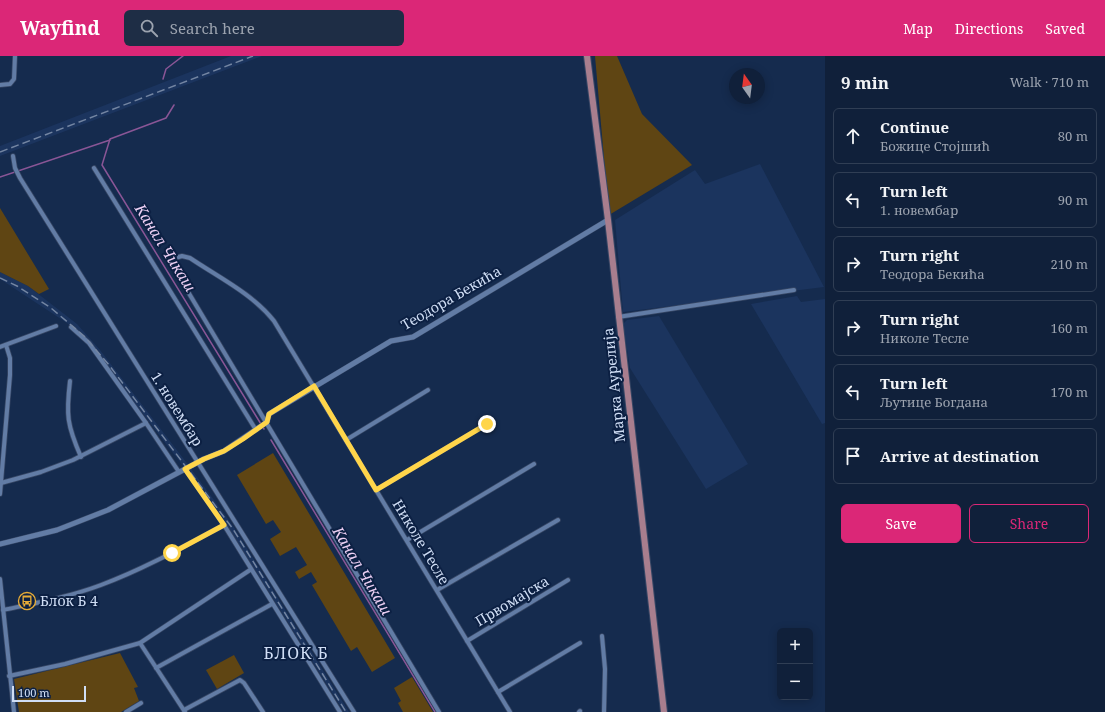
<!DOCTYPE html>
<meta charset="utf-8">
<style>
body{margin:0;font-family:"Noto Serif",serif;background:#1e2d45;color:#f1f3f6}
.controls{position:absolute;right:12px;bottom:12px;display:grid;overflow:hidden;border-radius:6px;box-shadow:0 2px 10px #0003}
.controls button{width:36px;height:36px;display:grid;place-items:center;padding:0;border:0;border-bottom:1px solid #303e54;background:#10203a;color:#f1f3f6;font:20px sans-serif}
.compass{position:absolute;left:729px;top:12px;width:36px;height:36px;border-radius:50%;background:#10203a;box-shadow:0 2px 10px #0003;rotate:346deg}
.scale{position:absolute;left:12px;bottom:10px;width:74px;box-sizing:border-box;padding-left:4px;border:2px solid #d0def5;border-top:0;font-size:11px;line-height:14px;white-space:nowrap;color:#d0def5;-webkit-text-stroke:3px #0c2043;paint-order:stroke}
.stop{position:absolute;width:12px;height:12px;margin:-9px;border:3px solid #ffd54a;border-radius:50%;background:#fff}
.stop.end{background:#ffd54a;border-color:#fff;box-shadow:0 1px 4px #0008}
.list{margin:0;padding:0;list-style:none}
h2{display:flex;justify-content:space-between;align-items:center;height:52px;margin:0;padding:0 16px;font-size:17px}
h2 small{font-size:13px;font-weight:400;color:#9ca3af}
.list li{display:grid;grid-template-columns:26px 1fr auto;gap:12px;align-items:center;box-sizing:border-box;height:56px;margin:0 8px 8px;padding:0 8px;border:1px solid #303e54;border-radius:6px}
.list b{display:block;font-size:15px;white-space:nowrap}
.list p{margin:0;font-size:13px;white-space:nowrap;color:#9ca3af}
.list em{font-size:13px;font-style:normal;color:#9ca3af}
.actions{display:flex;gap:8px;padding:12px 16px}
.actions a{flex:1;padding:9px 0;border:1px solid #db2777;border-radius:6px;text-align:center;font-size:14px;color:#db2777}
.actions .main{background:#db2777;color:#fff}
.icon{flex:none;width:22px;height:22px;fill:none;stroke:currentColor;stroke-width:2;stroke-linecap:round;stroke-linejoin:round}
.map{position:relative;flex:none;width:825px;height:656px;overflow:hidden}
header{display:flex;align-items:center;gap:24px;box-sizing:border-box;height:56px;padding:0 20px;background:#db2777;color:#fff}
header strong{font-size:19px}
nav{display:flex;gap:22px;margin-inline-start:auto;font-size:14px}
.search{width:280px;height:36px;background:#1e2d45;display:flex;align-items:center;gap:10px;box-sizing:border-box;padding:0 14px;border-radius:6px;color:#9ca3af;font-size:15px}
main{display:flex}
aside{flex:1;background:#10203a}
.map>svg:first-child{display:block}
.built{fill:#1b345e}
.green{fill:#5f4513}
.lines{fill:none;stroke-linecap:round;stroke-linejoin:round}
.stream{stroke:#8a5696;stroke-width:1.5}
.minor-casing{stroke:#374765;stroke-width:5.5}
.tertiary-casing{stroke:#374765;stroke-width:6}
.primary-casing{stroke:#374765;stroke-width:8}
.minor{stroke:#627ca5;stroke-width:4}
.tertiary{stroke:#627ca5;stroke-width:5}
.primary{stroke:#a87e8e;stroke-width:6}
.rail{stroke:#7385a2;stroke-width:1.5;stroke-dasharray:8 4;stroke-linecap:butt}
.route{stroke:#ffd54a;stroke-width:5}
.labels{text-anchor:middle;stroke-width:4;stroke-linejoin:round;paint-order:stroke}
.street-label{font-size:14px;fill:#d0def5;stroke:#0c2043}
.poi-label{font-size:14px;fill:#d0def5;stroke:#0c2043;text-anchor:start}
.water-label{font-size:15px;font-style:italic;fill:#edd0f4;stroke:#0c2043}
.quarter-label{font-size:16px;letter-spacing:1px;fill:#d0def5;stroke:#0c2043}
</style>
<header>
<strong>Wayfind</strong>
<div class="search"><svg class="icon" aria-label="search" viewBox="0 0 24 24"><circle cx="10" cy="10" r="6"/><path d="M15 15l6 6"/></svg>Search here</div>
<nav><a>Map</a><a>Directions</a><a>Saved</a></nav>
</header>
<main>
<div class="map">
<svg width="825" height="656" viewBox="0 0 825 656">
<rect width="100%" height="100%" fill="#152b4e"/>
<g class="built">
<polygon points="231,0 262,0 0,100 0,90"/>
<polygon points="760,108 824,231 623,256 615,164 695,114 705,128"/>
<polygon points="0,216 28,230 77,268 100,294 186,406 233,470 349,656 344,656 220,458 87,285 67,267 0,223"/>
<polygon points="797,240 801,246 825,243 825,367 822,368 751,248"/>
<polygon points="659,260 748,408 706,433 630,312 623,268 627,264"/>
</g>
<g class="green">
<polygon points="595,0 617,0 642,58 692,109 609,159"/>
<polygon points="0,152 49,233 39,238 28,230 0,216"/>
<polygon points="273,397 395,602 372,616 357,591 351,595 312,529 317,526 311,516 299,523 295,516 307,509 296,491 280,500 270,483 281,476 273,464 266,468 237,419"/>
<polygon points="120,597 138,631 134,632 139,645 121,656 19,656 14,623"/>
<polygon points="234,599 244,617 217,633 206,614"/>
<polygon points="412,621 433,656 403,656 398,647 401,645 394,632"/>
</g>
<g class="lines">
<g class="stream">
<polyline points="163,23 166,13 183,0"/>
<polyline points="174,49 166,62 110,83 102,109 264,373"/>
<polyline points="0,121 110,84"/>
<polyline points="271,384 435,656"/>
</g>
<g class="minor-casing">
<g id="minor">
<polyline points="0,29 10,28 14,23 15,0"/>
<polyline points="13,100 15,112 20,122 354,656"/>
<polyline points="94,112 256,374"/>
<polyline points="618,261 794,234"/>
<polyline points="71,271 89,287 146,367 179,416"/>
<polyline points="0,291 56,270"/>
<path d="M 70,325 C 66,359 67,369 81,401"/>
<polyline points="346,384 428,334"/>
<polyline points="185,413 224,469 340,656"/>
<polyline points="1,427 41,416 73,404 146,367"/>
<polyline points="376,434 487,368"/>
<polyline points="0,438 10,319 10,302 6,289"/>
<polyline points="407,484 534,408"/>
<polyline points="0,523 14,656"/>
<polyline points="437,534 558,464"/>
<path d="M 3,554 C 36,547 69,541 101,529 C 144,513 183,491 224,469"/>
<polyline points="602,580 605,613 604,656"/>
<polyline points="467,585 568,524"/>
<polyline points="140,587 185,656"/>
<polyline points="156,612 272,548"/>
<polyline points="9,620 65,608 140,587 250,514"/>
<polyline points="498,636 580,587"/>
<polyline points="184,654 240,624 244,627 263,656"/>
<polyline points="126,656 141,647"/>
<path d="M 439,656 L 178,219 L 173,207 L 175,202 L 182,200 L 190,202 C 218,221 253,238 274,265 L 510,656"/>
<polyline points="579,656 580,655"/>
</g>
</g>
<g class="tertiary-casing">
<polyline id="tertiary" points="0,488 57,474 108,454 204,403 224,395 267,366 269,358 391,285 413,281 608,164"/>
</g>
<g class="primary-casing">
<polyline id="primary" points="587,0 608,164 664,656"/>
</g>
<use href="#minor" class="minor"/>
<use href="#tertiary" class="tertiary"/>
<use href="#primary" class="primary"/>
<g class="rail">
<polyline points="0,96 253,0"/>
<polyline points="0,222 17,230 51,252 84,280 109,309 233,473 346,656"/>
</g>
</g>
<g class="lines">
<polyline class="route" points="172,497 224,469 185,413 204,403 224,395 243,383 267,366 269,358 314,330 376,434 487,368"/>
</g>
<defs>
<g id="bus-ring" transform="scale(0.9)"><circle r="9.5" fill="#0c2043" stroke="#e7ac37" stroke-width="1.5"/><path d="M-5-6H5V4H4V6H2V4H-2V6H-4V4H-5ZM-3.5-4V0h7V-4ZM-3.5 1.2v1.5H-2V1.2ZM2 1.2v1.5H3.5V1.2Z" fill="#e7ac37"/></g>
</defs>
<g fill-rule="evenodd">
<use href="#bus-ring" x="27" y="545"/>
</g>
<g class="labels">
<g class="street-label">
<text transform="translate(451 242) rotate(-30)" y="5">Теодора Бекића</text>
<text transform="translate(614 329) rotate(-96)" y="5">Марка Аурелија</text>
<text transform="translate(177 353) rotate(58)" y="5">1. новембар</text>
<text transform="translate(421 486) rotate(59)" y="5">Николе Тесле</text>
<text transform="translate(512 545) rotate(-31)" y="5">Првомајска</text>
</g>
<g class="poi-label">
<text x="40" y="550">Блок Б 4</text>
</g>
<g class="water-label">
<text transform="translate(165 192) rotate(58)" y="5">Канал Чикаш</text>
<text transform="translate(362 515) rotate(59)" y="5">Канал Чикаш</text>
</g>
<g class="quarter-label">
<text x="296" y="603">БЛОК Б</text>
</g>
</g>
</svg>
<div class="controls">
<button>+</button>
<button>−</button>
</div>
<svg class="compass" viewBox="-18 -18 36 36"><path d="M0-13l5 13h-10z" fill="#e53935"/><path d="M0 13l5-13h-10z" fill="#9ca3af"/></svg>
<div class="scale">100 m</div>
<div class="stop" style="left:172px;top:497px"></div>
<div class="stop end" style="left:487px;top:368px"></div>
</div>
<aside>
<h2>9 min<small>Walk · 710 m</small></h2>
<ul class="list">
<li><svg class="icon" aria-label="ahead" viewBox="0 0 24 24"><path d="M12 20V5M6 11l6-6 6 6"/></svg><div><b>Continue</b><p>Божице Стојшић</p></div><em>80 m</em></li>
<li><svg class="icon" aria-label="left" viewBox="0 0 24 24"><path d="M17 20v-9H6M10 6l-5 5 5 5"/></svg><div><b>Turn left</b><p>1. новембар</p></div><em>90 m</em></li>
<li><svg class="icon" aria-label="right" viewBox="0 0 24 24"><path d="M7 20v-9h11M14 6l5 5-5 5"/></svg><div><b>Turn right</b><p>Теодора Бекића</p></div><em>210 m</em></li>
<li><svg class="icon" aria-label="right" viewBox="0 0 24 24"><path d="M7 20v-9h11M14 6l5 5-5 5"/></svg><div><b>Turn right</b><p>Николе Тесле</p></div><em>160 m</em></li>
<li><svg class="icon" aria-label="left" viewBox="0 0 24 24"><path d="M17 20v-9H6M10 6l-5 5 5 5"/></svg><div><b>Turn left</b><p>Љутице Богдана</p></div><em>170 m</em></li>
<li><svg class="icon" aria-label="arrive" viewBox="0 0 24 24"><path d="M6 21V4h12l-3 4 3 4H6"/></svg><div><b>Arrive at destination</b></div></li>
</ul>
<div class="actions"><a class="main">Save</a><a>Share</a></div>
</aside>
</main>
